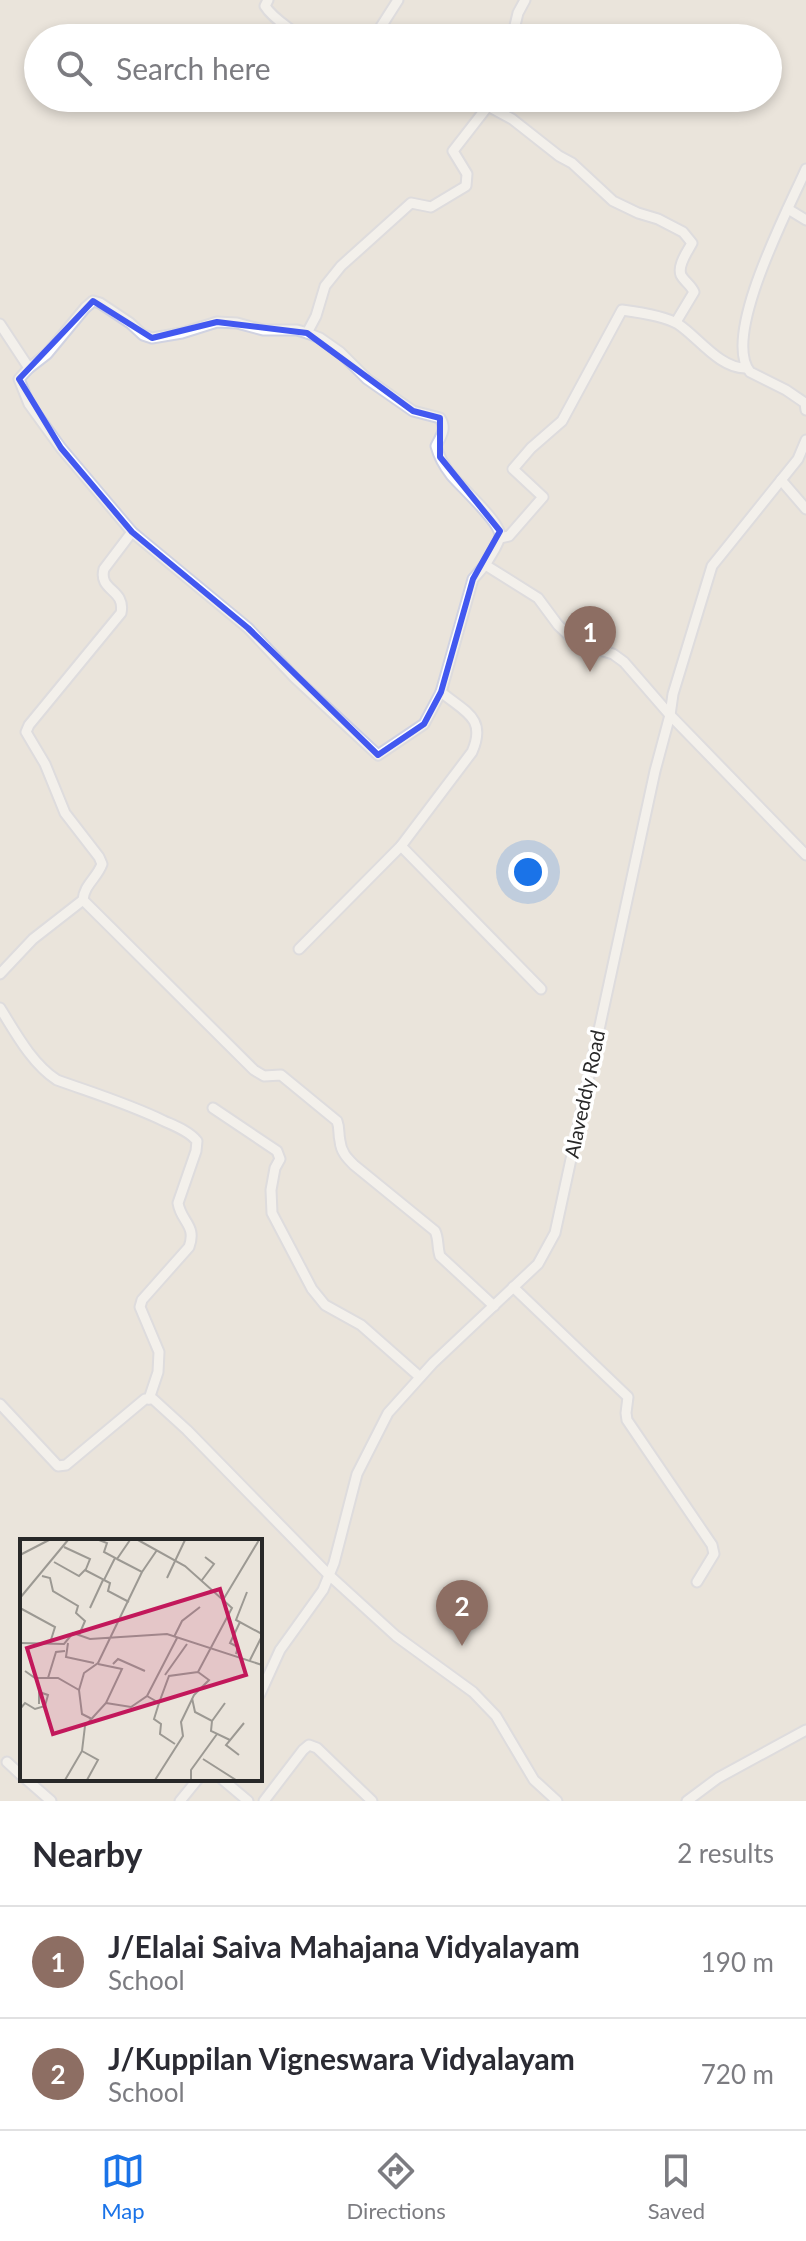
<!DOCTYPE html>
<style>
body{margin:0;font-family:Lato,sans-serif;background:#f7f7f7;color:#2b2b33}
.you{position:absolute;left:528px;top:872px;width:28px;height:28px;margin:-20px;border:6px solid #fff;border-radius:50%;background:#1a73e8;box-shadow:0 0 0 12px #1a73e833}
.badge{display:grid;place-items:center;width:52px;height:52px;border-radius:50%;background:#1a73e8;color:#fff;font-size:26px;font-weight:700}
.pin{position:absolute;translate:-50% -66px;filter:drop-shadow(0 2px 4px #0008)}
.pin::after{content:'';position:absolute;top:42px;width:28px;height:24px;background:inherit;clip-path:polygon(0 0,100% 0,50% 100%)}
.list{margin:0;padding:0;list-style:none}
h2{display:flex;justify-content:space-between;align-items:center;height:104px;margin:0;padding:0 32px;font-size:34px}
h2 small{font-size:26px;font-weight:400;color:#7c7c81}
.list li{display:grid;grid-template-columns:52px 1fr auto;gap:24px;align-items:center;box-sizing:border-box;height:112px;padding:0 32px;border-top:2px solid #e1e1e2}
.list b{display:block;font-size:30px;white-space:nowrap}
.list p{margin:0;font-size:26px;white-space:nowrap;color:#7c7c81}
.list em{font-size:26px;font-style:normal;color:#7c7c81}
.icon{flex:none;width:44px;height:44px;fill:none;stroke:currentColor;stroke-width:2;stroke-linecap:round;stroke-linejoin:round}
.map{position:relative;flex:none;width:806px;height:1801px;overflow:hidden}
.search{position:absolute;background:#fff;box-shadow:0 4px 12px #0003;left:24px;right:24px;top:24px;height:88px;display:flex;align-items:center;gap:20px;box-sizing:border-box;padding:0 28px;border-radius:44px;color:#7c7c81;font-size:30px}
.sheet{height:328px;background:#fff}
nav{display:flex;justify-content:space-around;align-items:center;box-sizing:border-box;height:112px;border-top:2px solid #e1e1e2;background:#fff;font-size:22px;color:#7c7c81}
nav a{display:grid;justify-items:center;gap:4px}
nav .on{color:#1a73e8}
.map>svg:first-child{display:block}
.lines{fill:none;stroke-linecap:round;stroke-linejoin:round}
.minor-casing{stroke:#d0d2e1;stroke-width:13}
.minor{stroke:#fff;stroke-width:9}
.marked{fill:none;stroke:#4258f0;stroke-width:6;stroke-linejoin:round}
.labels{text-anchor:middle;stroke-width:7;stroke-linejoin:round;paint-order:stroke}
.street-label{font-size:20px;fill:#282828;stroke:#fff}
.inset-road{fill:none;stroke:#9c9993;stroke-width:2}
.view{fill:#c2185b;fill-opacity:0.15;stroke:#c2185b;stroke-width:4}
.inset-edge{fill:none;stroke:#282828;stroke-width:4}
</style>
<div class="map">
<svg width="806" height="1801" viewBox="0 0 806 1801">
<rect width="100%" height="100%" fill="#eae4db"/>
<g class="lines">
<g class="minor-casing">
<g id="minor">
<path d="M 268,0 L 265,6 C 273,19 289,27 301,38"/>
<polyline points="372,38 377,33 398,0"/>
<polyline points="512,38 518,13 525,0"/>
<path d="M 488,106 L 512,119 L 559,156 L 572,163 L 613,201 L 638,213 L 658,219 L 683,232 L 692,243 C 688,251 677,265 681,275 C 684,281 691,285 694,292 L 676,322"/>
<path d="M 806,169 C 789,208 721,336 750,372 L 786,390 L 805,403 L 806,410"/>
<polyline points="788,209 806,220"/>
<polyline points="0,324 29,368 19,379 29,404 61,448 132,532 248,628 295,678 378,755 424,724 441,692 473,579 486,564"/>
<polyline points="307,333 316,316 325,286 341,266 411,203 431,207 466,186 467,174 453,151 488,106 492,98"/>
<path d="M 29,368 L 47,354 L 85,308 L 93,301 L 100,303 L 130,323 L 143,335 L 152,338 L 182,333 L 217,322 L 237,323 L 263,330 L 297,330 L 307,333 L 320,338 L 340,352 L 367,379 L 413,411 L 440,418 C 447,429 441,436 436,446 C 439,457 444,466 451,475 C 461,487 499,521 500,535 C 500,543 490,556 486,564 L 487,566 L 538,598 L 558,625 L 582,648 L 600,650 L 613,654 L 624,662 L 670,715 L 806,855"/>
<polyline points="781,480 806,509"/>
<path d="M 132,532 L 104,569 C 98,591 126,589 121,613 L 29,725 L 26,732 L 45,764 L 65,813 L 99,857 L 102,864 C 97,878 84,885 83,900 L 254,1070 L 264,1076 L 281,1075 L 337,1121 C 340,1129 338,1133 340,1141 C 341,1152 347,1158 354,1165 L 435,1231 C 439,1239 437,1247 440,1256 L 494,1306"/>
<path d="M 500,538 L 509,536 L 543,497 L 513,469 L 531,448 L 562,421 L 622,310 C 637,312 665,316 678,324 C 698,337 720,369 746,368"/>
<polyline points="401,846 541,989"/>
<path d="M 299,949 L 401,846 L 472,752 C 487,718 465,712 441,692"/>
<polyline points="0,974 33,939 83,900"/>
<path d="M 0,1008 C 15,1032 32,1064 57,1080 C 93,1093 129,1104 164,1121 C 175,1126 189,1131 197,1141 L 196,1151 L 178,1203 C 181,1222 197,1225 189,1247 L 142,1300 L 140,1307 L 159,1352 L 158,1372 L 149,1399"/>
<polyline points="213,1108 277,1151 280,1159 275,1168 271,1190 272,1213 312,1289 325,1305 361,1325 420,1377"/>
<polyline points="513,1287 628,1397 626,1413 627,1420 712,1545 714,1554 697,1582"/>
<polyline points="0,1404 58,1466 66,1465 145,1399 153,1399 187,1430 329,1575 396,1636 473,1692 496,1716 534,1780 557,1801"/>
<polyline points="260,1694 280,1650 323,1590 334,1563 357,1474 388,1413 433,1363 538,1264 555,1233 655,771 670,715 673,694 712,566 798,459 806,440"/>
<polyline points="7,1762 22,1776"/>
<polyline points="26,1779 51,1801"/>
<polyline points="222,1779 248,1801"/>
<polyline points="180,1801 198,1779"/>
<polyline points="264,1801 303,1750 309,1745 317,1748 372,1801"/>
<polyline points="687,1801 718,1778 806,1730"/>
</g>
</g>
<use href="#minor" class="minor"/>
</g>
<path d="M0 0H806V1801H0ZM 93,301 L 152,338 L 217,322 L 307,333 L 413,411 L 440,418 L 440,457 L 500,531 L 473,579 L 441,692 L 424,724 L 378,755 L 248,628 L 132,532 L 61,448 L 19,379 Z" fill="#eae4db" fill-opacity=".55" fill-rule="evenodd"/>
<path class="marked" d="M 93,301 L 152,338 L 217,322 L 307,333 L 413,411 L 440,418 L 440,457 L 500,531 L 473,579 L 441,692 L 424,724 L 378,755 L 248,628 L 132,532 L 61,448 L 19,379 Z"/>
<g class="labels">
<g class="street-label">
<text transform="translate(585 1094) rotate(-78)" y="7">Alaveddy Road</text>
</g>
</g>
<g transform="translate(20 1539)">
<rect width="242" height="242" fill="#eae4db"/>
<path class="inset-road" d="M 79,1 L 87,4 L 84,13 L 97,20 L 110,1M 118,1 L 165,27 L 212,69 L 178,133 L 189,141 L 174,156 L 161,183 L 163,197 L 135,241M 0,16 L 29,1M 97,20 L 122,33 L 137,11M 34,23 L 59,37 L 66,30 L 70,20 L 44,8M 65,31 L 84,41 L 95,19M 22,37 L 30,39 L 33,52 L 58,67 L 56,74 L 65,82 L 59,96M 147,39 L 165,1M 84,41 L 90,44 L 88,52 L 109,63M 182,41 L 194,25 L 185,18M 227,53 L 216,81 L 242,95M 0,59 L 48,1M 203,61 L 239,1M 0,69 L 35,88 L 30,104M 70,69 L 83,41M 154,98 L 162,82 L 180,68M 0,104 L 44,105 L 53,94 L 70,100 L 147,95 L 242,126M 48,104 L 46,118 L 74,124M 216,115 L 218,108 L 210,104 L 220,83M 230,121 L 242,97M 93,125 L 98,120 L 125,132M 5,132 L 15,139 L 38,139 L 59,151M 145,136 L 167,105M 28,139 L 36,113 L 45,112M 127,157 L 139,164 L 134,180 L 141,185 L 140,195 L 155,205M 172,159 L 175,173 L 192,182 L 205,164M 86,164 L 111,168 L 127,157 L 157,99M 139,164 L 149,137 L 178,133M 0,170 L 5,164 L 15,170 L 25,167 L 28,156 L 19,153 L 19,165M 72,180 L 62,175 L 59,151 L 64,134 L 78,124 L 122,33M 192,182 L 191,192 L 210,201M 62,212 L 78,221 L 67,241M 219,216 L 206,206 L 224,184M 183,220 L 216,241M 45,241 L 62,212 L 65,187 L 86,164 L 102,130 L 78,125M 171,241 L 171,231 L 197,195"/>
<path class="view" d="M 200,50 L 226,136 L 33,195 L 7,109 Z"/>
<rect width="242" height="242" class="inset-edge"/>
</g>
</svg>
<div class="you"></div>
<div class="pin badge" style="left:590px;top:672px;background:#8d6e63">1</div>
<div class="pin badge" style="left:462px;top:1646px;background:#8d6e63">2</div>
<div class="search"><svg class="icon" aria-label="search" viewBox="0 0 24 24"><circle cx="10" cy="10" r="6"/><path d="M15 15l6 6"/></svg>Search here</div>
</div>
<section class="sheet">
<h2>Nearby<small>2 results</small></h2>
<ul class="list">
<li><span class="badge" style="background:#8d6e63">1</span><div><b>J/Elalai Saiva Mahajana Vidyalayam</b><p>School</p></div><em>190 m</em></li>
<li><span class="badge" style="background:#8d6e63">2</span><div><b>J/Kuppilan Vigneswara Vidyalayam</b><p>School</p></div><em>720 m</em></li>
</ul>
</section>
<nav>
<a class="on"><svg class="icon" aria-label="map" viewBox="0 0 24 24"><path d="M3 6l6-2 6 2 6-2v14l-6 2-6-2-6 2zM9 4v14M15 6v14"/></svg>Map</a>
<a><svg class="icon" aria-label="directions" viewBox="0 0 24 24"><path d="M12 3l9 9-9 9-9-9zM9 14v-3h6M13 9l2 2-2 2"/></svg>Directions</a>
<a><svg class="icon" aria-label="saved" viewBox="0 0 24 24"><path d="M7 4h10v16l-5-4-5 4z"/></svg>Saved</a>
</nav>
